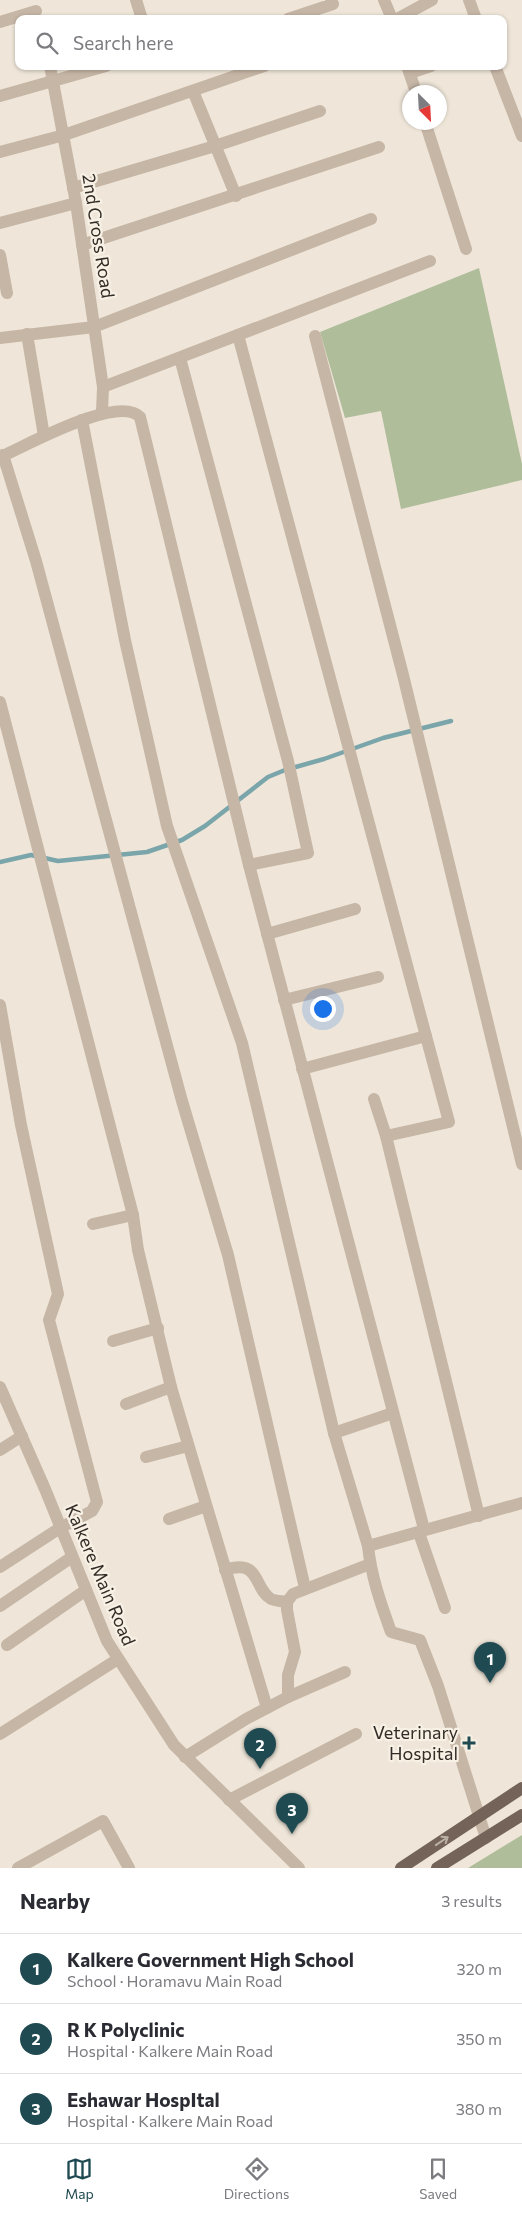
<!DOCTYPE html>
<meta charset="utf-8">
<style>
body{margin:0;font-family:Commissioner,sans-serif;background:#f7f7f7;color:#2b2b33}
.compass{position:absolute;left:402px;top:85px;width:45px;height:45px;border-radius:50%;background:#fff;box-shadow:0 1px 4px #0004;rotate:156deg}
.you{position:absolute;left:322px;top:1008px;width:18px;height:18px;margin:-12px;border:4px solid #fff;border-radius:50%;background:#1a73e8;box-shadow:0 0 0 8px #1a73e833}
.badge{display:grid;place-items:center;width:32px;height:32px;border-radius:50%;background:#1f4a51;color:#fff;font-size:16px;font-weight:700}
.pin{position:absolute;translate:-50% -41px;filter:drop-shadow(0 1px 2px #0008)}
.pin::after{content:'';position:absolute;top:26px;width:18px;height:15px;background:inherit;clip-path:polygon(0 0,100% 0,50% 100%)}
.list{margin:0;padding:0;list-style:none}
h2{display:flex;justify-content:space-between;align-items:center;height:65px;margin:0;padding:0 20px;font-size:21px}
h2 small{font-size:16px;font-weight:400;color:#7c7c81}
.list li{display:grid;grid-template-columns:32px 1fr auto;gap:15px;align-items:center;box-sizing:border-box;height:70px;padding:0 20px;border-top:1px solid #e1e1e2}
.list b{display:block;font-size:19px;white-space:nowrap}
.list p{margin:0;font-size:16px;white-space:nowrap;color:#7c7c81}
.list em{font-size:16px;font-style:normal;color:#7c7c81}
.icon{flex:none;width:28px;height:28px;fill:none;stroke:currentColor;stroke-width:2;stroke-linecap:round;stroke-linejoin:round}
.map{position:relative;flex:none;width:522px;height:1868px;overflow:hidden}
.search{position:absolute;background:#fff;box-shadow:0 1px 4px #0004;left:15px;right:15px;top:15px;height:55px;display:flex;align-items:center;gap:12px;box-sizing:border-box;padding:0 18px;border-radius:10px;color:#7c7c81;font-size:19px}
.sheet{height:275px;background:#fff}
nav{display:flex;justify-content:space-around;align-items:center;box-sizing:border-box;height:70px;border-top:1px solid #e1e1e2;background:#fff;font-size:14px;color:#7c7c81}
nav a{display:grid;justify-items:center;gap:2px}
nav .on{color:#1f4a51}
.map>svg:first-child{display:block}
.green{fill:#afbd9a}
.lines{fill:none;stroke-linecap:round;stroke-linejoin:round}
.stream{stroke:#7aa5aa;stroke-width:4.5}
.minor{stroke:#c6b6a6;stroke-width:12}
.major{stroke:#746358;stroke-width:12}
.oneway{stroke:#bcb1a5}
.poi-dot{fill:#1f4a51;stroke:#f7f0e4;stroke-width:2}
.labels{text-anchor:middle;stroke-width:4.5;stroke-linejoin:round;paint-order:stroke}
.street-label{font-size:18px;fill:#322b26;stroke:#f7f0e4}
.poi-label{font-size:18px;fill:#322b26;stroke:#f7f0e4;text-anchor:end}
</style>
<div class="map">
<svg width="522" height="1868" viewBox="0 0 522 1868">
<rect width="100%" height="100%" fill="#efe6d9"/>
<g class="green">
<polygon points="479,268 522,464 522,480 401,509 381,411 345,418 320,332"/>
<polygon points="522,1835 522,1868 468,1868"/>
</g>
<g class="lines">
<polyline class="stream" points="0,862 31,855 58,861 147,852 182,840 205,826 268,777 285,770 324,759 383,738 451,721"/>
<g class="minor">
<polyline points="136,0 142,19"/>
<polyline points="384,0 392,19"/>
<polyline points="469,0 476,19"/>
<polyline points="288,19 333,4 331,0"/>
<polyline points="397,19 432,0"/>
<polyline points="0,22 36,11"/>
<polyline points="50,66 76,203 103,387 102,412"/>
<polyline points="407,66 416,92"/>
<polyline points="495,66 522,136"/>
<polyline points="410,73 431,66"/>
<polyline points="193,91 236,196"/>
<polyline points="0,96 106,66"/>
<polyline points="425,122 466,249"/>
<polyline points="0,152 64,135 264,66"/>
<polyline points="73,188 215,146 320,111"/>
<polyline points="0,223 76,203"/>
<polyline points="82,245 379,147"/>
<polyline points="0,255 7,293"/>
<polyline points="27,334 44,436"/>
<polyline points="238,335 449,1122 386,1136"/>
<polyline points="315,336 403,675 522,1164"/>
<polyline points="0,338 94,327 371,219"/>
<polyline points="180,358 288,761 308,853 249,865"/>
<polyline points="103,387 430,261"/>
<path d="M 82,420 L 125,640 L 167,826 L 242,1043 L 334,1433 L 368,1546 C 371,1576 381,1604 391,1632 L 420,1640 L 438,1686 L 486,1838"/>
<polyline points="3,455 36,561 182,1101 228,1255 305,1588"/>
<path d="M 0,457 C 26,446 118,394 140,417 L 249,865 L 424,1529"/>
<polyline points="0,702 133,1215 138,1250 171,1387 267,1708"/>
<polyline points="267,934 355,909"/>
<polyline points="284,1000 378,977"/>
<polyline points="0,1005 21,1125 58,1294 49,1320 97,1502 92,1511 60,1528 0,1567"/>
<polyline points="302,1069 426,1036"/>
<polyline points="374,1099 386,1136 479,1516"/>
<polyline points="93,1224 133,1215"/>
<polyline points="113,1341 158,1328"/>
<polyline points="0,1387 45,1489 107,1641 174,1745 299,1868"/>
<polyline points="126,1404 171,1387"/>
<polyline points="334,1433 393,1413"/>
<polyline points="0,1450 22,1436"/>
<polyline points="146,1457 188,1446"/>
<polyline points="169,1519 206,1506"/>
<polyline points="419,1533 445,1608"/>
<polyline points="368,1546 522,1503"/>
<path d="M 225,1570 C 261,1558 253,1588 271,1599 C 275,1601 282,1601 287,1602"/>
<polyline points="0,1606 72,1557"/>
<polyline points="7,1645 86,1590"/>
<polyline points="288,1697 345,1672"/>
<polyline points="0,1734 118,1659"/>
<polyline points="185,1757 246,1719 288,1697 288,1675 295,1652 287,1610 287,1602 293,1594 370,1564"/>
<polyline points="229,1800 356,1734"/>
<polyline points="18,1868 103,1821 129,1868"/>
</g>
<g class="major">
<polyline points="401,1868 522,1788"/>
<polyline points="437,1868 522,1815"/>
</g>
</g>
<defs><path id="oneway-shaft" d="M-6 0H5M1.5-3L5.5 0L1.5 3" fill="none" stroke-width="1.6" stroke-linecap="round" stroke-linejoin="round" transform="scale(1.25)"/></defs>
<use class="oneway" href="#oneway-shaft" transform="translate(442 1841) rotate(-34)"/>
<path class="poi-dot" d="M466.5 1735.5h5v5h5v5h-5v5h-5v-5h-5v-5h5z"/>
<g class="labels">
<g class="street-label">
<text transform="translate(98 236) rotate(81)" y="6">2nd Cross Road</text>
<text transform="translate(100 1575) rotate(67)" y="6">Kalkere Main Road</text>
</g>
<g class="poi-label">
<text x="458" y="1739">Veterinary<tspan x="458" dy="21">Hospital</tspan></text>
</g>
</g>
</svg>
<svg class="compass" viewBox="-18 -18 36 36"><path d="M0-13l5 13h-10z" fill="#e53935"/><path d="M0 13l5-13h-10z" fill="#7c7c81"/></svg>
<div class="you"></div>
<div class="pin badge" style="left:490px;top:1683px">1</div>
<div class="pin badge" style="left:260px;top:1769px">2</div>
<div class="pin badge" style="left:292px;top:1834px">3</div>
<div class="search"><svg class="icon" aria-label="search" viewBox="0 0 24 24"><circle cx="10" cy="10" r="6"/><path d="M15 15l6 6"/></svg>Search here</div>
</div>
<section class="sheet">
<h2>Nearby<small>3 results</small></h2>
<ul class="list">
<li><span class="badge">1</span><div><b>Kalkere Government High School</b><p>School · Horamavu Main Road</p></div><em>320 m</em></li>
<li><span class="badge">2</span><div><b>R K Polyclinic</b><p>Hospital · Kalkere Main Road</p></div><em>350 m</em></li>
<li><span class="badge">3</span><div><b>Eshawar HospItal</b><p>Hospital · Kalkere Main Road</p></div><em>380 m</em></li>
</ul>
</section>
<nav>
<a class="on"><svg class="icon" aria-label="map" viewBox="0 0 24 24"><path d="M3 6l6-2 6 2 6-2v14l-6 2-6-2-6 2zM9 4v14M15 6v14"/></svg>Map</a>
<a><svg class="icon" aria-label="directions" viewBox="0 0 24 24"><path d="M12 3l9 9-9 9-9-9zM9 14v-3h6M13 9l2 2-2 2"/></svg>Directions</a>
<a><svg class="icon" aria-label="saved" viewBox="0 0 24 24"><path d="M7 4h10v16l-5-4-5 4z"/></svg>Saved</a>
</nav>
